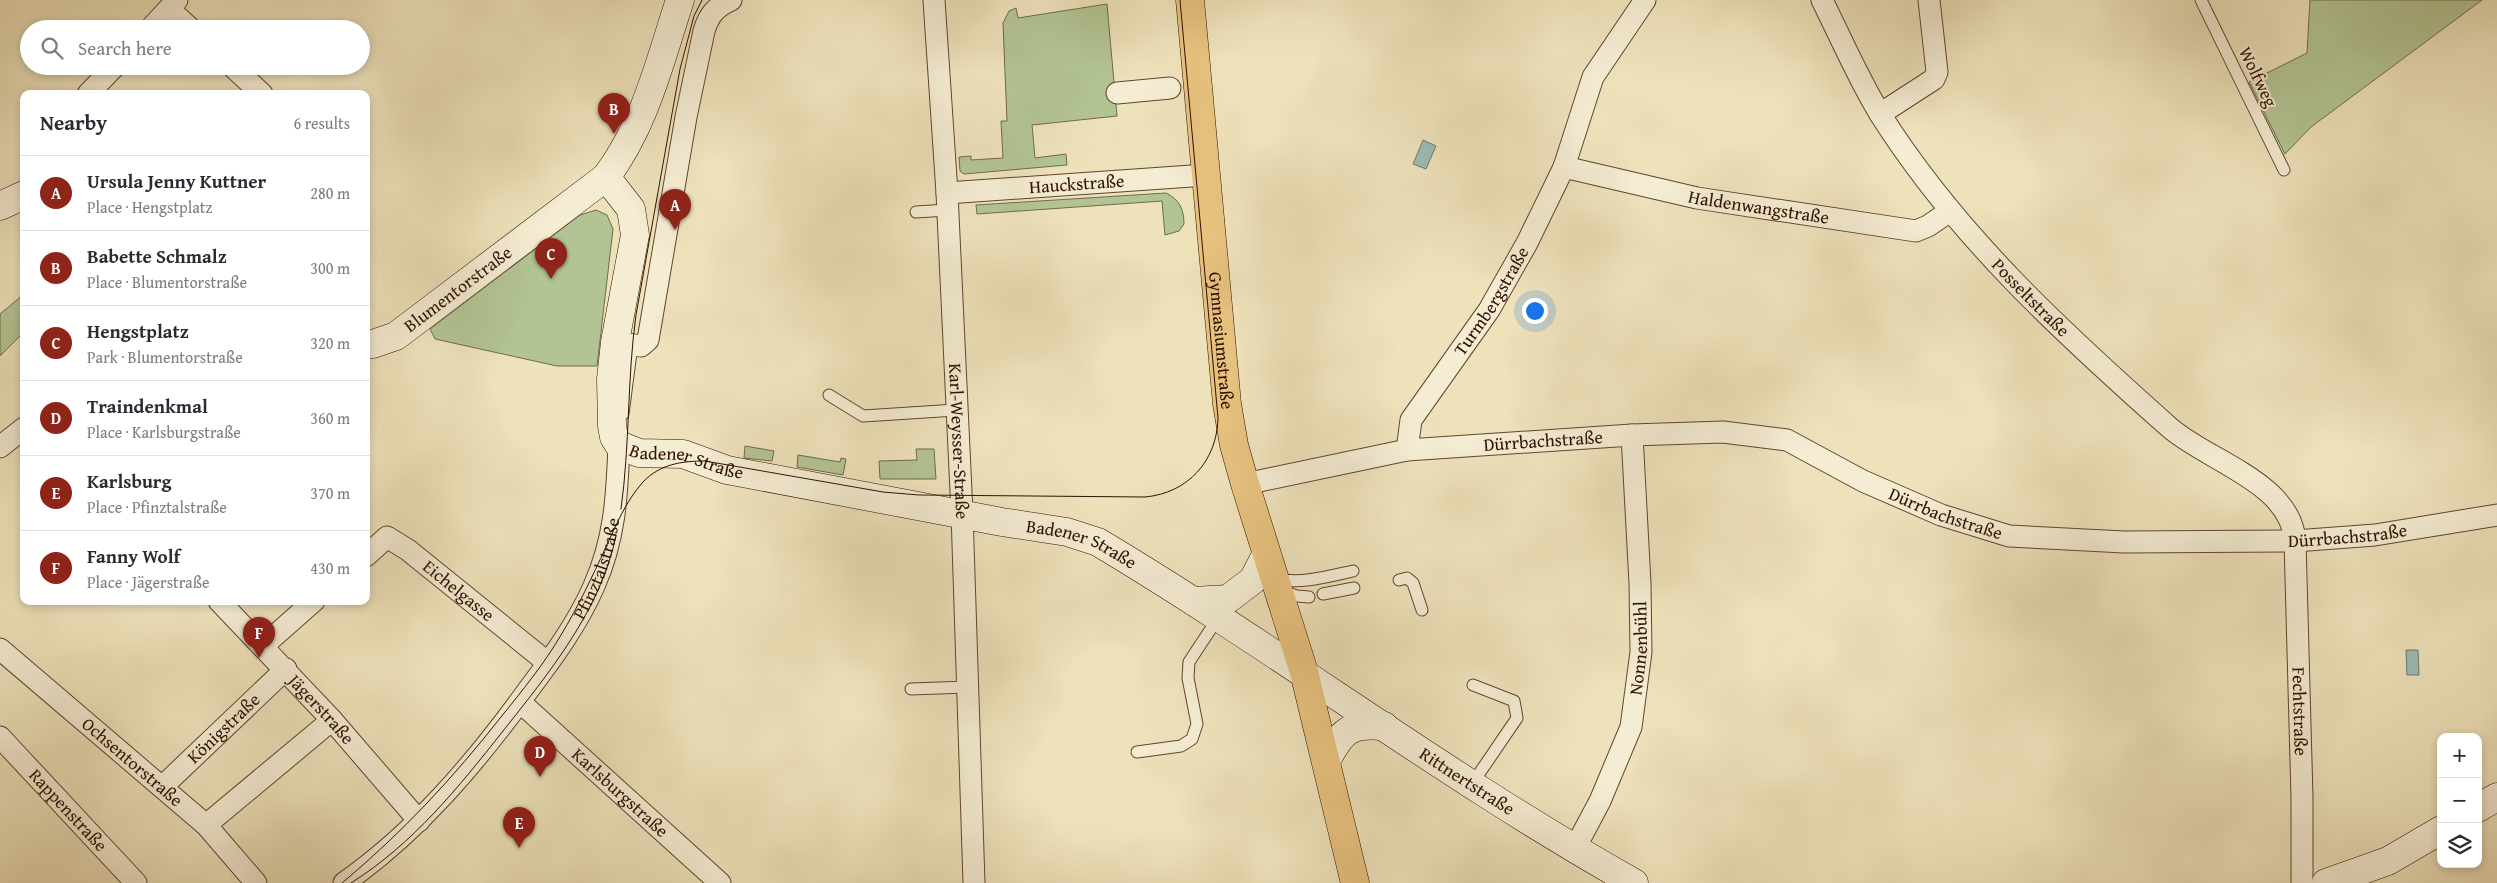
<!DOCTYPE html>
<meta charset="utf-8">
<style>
body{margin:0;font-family:"Gentium Book Plus",serif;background:#f2f2f3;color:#2b2b33}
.controls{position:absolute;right:15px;bottom:15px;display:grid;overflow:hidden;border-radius:10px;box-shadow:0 2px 8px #0003}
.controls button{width:45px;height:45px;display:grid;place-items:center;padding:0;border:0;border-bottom:1px solid #e1e1e2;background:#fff;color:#2b2b33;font:25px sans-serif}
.you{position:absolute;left:1534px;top:310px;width:18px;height:18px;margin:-12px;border:4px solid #fff;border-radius:50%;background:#1a73e8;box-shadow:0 0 0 8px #1a73e833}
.badge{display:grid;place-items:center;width:32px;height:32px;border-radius:50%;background:#8f2418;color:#fff;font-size:16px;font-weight:700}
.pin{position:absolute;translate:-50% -41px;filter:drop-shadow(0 1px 2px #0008)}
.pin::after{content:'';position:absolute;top:26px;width:18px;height:15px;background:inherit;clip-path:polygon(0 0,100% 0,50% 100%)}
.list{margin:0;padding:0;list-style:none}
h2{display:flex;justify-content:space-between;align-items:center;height:65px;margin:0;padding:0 20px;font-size:21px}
h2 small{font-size:16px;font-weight:400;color:#7c7c81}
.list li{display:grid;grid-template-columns:32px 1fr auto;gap:15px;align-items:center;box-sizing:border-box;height:75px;padding:0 20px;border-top:1px solid #e1e1e2}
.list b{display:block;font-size:19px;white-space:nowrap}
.list p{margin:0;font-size:16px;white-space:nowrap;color:#7c7c81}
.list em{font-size:16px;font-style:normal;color:#7c7c81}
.icon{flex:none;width:28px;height:28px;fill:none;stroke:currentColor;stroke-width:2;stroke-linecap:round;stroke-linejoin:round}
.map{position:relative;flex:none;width:2497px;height:883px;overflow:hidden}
.search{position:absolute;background:#fff;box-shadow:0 2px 8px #0003;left:20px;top:20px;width:350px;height:55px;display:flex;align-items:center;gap:12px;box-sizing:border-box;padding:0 18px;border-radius:28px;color:#7c7c81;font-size:19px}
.panel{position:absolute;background:#fff;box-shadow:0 2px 8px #0003;left:20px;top:90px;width:350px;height:515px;border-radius:10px}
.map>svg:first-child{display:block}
.green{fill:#b3c494;stroke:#716a4a}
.water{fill:#9cbcb8;stroke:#70786e}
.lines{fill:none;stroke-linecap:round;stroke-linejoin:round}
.lane-casing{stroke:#5f452f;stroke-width:13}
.street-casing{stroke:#5f452f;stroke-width:23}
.secondary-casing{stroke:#2f1100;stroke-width:29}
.primary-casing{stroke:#2f1100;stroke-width:29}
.lane{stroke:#f4ecd3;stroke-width:11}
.street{stroke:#f4ecd3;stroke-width:21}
.secondary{stroke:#f4ecd3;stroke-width:28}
.primary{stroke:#e7c17e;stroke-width:28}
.tram{stroke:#2f1100;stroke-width:1}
.labels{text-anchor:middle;stroke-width:4;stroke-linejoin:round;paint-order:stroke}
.street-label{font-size:18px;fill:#2f1100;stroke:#f4ecd3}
</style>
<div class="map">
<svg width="2497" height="883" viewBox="0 0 2497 883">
<rect width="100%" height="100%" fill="#eee2bb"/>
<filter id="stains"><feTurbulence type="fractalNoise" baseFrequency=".004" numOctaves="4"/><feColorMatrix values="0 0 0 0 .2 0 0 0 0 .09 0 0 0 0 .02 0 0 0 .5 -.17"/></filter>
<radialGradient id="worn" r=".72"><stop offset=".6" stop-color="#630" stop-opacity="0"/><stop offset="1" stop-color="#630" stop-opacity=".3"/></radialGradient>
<g class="green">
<polygon points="2310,0 2482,0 2311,127 2285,154 2249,82 2307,53"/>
<polygon points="1107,4 1117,116 1032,125 1035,158 1066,154 1067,165 964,174 960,171 959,157 971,156 971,160 1003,158 1001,121 1007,121 1003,23 1009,11 1016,8 1018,18"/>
<path d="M 1166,193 C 1179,199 1184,209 1184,224 L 1179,231 L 1165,235 L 1162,201 L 977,214 L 976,205 Z"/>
<polygon points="596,210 607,215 613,229 597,366 557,366 435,339 430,329 580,215"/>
<polygon points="24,294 24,332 0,356 0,314"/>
<polygon points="745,446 774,451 772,461 744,458"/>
<polygon points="916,449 934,449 936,479 880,479 879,461 917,460"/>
<polygon points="798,455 840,462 841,458 846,459 843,475 797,467"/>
</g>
<g class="water">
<polygon points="1423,140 1436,146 1426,169 1413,164"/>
<polygon points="2406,650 2418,650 2419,675 2407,675"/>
</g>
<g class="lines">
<g class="lane-casing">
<g id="lane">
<polyline points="2201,0 2284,170"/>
<polyline points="916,212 947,210"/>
<polyline points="829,395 863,416 956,410"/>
<polyline points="623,414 632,345"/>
<path d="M 1276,579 C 1302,584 1326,577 1353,571"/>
<polyline points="1399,580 1407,578 1413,583 1422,610"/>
<polyline points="1281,591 1297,596 1309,597"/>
<polyline points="1323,594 1354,588"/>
<polyline points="911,689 967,687"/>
<polyline points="1137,752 1181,746 1192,739 1197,724 1188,678 1189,662 1218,618"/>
<polyline points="1472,784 1517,718 1514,701 1473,685"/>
</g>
</g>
<g class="street-casing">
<g id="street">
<path id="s1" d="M 934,0 L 947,193 L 962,513 L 974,883"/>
<path id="s2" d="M 1822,0 C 1841,38 1858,78 1880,114 C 1957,236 2062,332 2169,427 C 2207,461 2291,482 2295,541 L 2302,798 L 2302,883"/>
<polyline points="169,9 191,29"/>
<polyline points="150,29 177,0"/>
<polyline points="232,66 262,94"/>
<polyline points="1117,93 1170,88"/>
<polyline points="88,94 115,66"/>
<polyline points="1880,114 1934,79 1937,72 1929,0"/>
<path id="s3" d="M 1564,167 L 1697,198 L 1916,231 L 1928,226 L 1950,211"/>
<path id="s4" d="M 947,193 L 1206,175"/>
<path d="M 615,342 L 641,346 L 648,340 L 686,117 L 704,31 C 709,14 716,7 731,0"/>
<polyline points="0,447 24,428"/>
<path id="s5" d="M 1407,450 L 1411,420 L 1489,310 L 1527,243 L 1564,167 L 1593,77 L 1645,0"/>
<path id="s6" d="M 1245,484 L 1407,450 L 1632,435 L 1723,432 L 1787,440 L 1863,481 L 1941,515 L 2009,536 L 2124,542 L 2295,541 L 2375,535 L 2497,515"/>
<path id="s7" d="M 366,556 L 387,537 L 408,550 L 548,663"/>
<path id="s8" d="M 219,601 L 332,720 L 419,821"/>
<polyline points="263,646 314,601"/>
<path id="s9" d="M 0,649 L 206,825 L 256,883"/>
<path id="s10" d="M 520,702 L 720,883"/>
<path id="s11" d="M 0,737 L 136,883"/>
<path id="s12" d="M 162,787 L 286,669"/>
<polyline points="206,825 332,720"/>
<path id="s13" d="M 1574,850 L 1600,801 L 1631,727 L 1641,652 L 1640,583 L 1632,435"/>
<path id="s14" d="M 344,883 C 418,831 476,762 529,689 C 553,657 578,623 594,586 C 615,539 617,496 619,445"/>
</g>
</g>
<g class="secondary-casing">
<g id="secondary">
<path id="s15" d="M 606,177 L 631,209 L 635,235 L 615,342 L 611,379 L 612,426 L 614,437 L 619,445 L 639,453 L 683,454 L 727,470 L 1002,522 L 1067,532 L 1098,542 C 1280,651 1449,779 1634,883"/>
<polyline points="0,206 24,195"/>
<path id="s16" d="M 366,344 L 373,344 L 396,336 L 606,177 C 645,125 660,61 680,0"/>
<polyline points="1193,601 1228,599 1253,580 1266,555"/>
<path d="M 1326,761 C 1342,731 1349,723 1384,726"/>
<polyline points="2478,808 2497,797"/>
<polyline points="2326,883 2388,861 2441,830"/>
</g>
</g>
<g class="primary-casing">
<g id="primary">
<path id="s17" d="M 1190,0 L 1227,404 L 1234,445 L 1245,484 L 1304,672 L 1355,883"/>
</g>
</g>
<use href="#lane" class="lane"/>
<use href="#street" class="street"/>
<use href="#secondary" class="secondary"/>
<use href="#primary" class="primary"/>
<g class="tram">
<path d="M 621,509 C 630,445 627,379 636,315 L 680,69 L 694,16 L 702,0"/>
<path d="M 342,883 C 402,833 453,778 501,717 C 522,691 544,664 561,635 C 578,607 592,577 606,547 C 616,525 626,501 643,482 C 660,464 682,461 705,461 L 883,492 L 919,495 L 1145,497 C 1188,493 1217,461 1218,418 L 1180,0"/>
<path d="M 351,883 C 413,844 458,788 503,731 C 549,673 600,611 616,536"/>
</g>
</g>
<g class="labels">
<g class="street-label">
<text transform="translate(2258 77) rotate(64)" y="6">Wolfweg</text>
<text dy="6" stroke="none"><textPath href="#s4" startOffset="130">Hauckstraße</textPath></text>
<text dy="6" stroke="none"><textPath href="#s3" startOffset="199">Haldenwangstraße</textPath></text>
<text dy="6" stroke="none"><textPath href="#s16" startOffset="109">Blumentorstraße</textPath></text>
<text dy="6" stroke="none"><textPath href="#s2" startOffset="366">Posseltstraße</textPath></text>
<text dy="6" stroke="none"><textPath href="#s5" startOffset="174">Turmbergstraße</textPath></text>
<text dy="6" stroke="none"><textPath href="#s17" startOffset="342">Gymnasiumstraße</textPath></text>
<text dy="6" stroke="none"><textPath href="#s1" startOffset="442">Karl-Weysser-Straße</textPath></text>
<text dy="6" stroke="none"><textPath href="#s6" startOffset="302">Dürrbachstraße</textPath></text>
<text dy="6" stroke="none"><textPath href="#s15" startOffset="351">Badener Straße</textPath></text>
<text dy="6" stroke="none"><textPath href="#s6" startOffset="722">Dürrbachstraße</textPath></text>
<text dy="6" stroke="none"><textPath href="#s6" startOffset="1128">Dürrbachstraße</textPath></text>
<text dy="6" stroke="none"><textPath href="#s15" startOffset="756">Badener Straße</textPath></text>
<text dy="6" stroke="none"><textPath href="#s14" startOffset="409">Pfinztalstraße</textPath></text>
<text dy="6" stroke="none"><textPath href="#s7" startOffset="118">Eichelgasse</textPath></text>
<text dy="6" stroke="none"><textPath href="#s13" startOffset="215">Nonnenbühl</textPath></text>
<text dy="6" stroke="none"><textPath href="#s8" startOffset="149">Jägerstraße</textPath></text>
<text dy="6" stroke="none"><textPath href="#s2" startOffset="902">Fechtstraße</textPath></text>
<text dy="6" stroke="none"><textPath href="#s12" startOffset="85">Königstraße</textPath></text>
<text dy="6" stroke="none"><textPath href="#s9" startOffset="174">Ochsentorstraße</textPath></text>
<text dy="6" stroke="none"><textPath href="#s15" startOffset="1211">Rittnertstraße</textPath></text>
<text dy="6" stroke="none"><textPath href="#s10" startOffset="135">Karlsburgstraße</textPath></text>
<text dy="6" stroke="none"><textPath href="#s11" startOffset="100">Rappenstraße</textPath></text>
</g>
</g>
<rect width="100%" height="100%" filter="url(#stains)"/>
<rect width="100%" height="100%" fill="url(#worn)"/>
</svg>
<div class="controls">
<button>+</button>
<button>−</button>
<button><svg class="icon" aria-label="layers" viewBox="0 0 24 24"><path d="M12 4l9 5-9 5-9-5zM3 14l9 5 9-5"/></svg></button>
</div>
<div class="you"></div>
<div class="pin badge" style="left:675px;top:230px">A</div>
<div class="pin badge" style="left:614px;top:134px">B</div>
<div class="pin badge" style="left:551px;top:279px">C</div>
<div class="pin badge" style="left:540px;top:777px">D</div>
<div class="pin badge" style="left:519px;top:848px">E</div>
<div class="pin badge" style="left:259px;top:658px">F</div>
<div class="search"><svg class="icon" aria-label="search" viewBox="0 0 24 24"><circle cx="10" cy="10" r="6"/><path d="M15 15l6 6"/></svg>Search here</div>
<section class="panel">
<h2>Nearby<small>6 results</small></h2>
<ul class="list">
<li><span class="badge">A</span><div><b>Ursula Jenny Kuttner</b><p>Place · Hengstplatz</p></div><em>280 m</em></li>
<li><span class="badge">B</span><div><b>Babette Schmalz</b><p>Place · Blumentorstraße</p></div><em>300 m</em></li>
<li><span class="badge">C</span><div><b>Hengstplatz</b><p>Park · Blumentorstraße</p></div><em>320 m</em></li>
<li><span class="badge">D</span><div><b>Traindenkmal</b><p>Place · Karlsburgstraße</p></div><em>360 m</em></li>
<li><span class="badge">E</span><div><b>Karlsburg</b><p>Place · Pfinztalstraße</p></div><em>370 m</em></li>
<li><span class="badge">F</span><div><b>Fanny Wolf</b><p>Place · Jägerstraße</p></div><em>430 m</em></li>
</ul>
</section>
</div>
